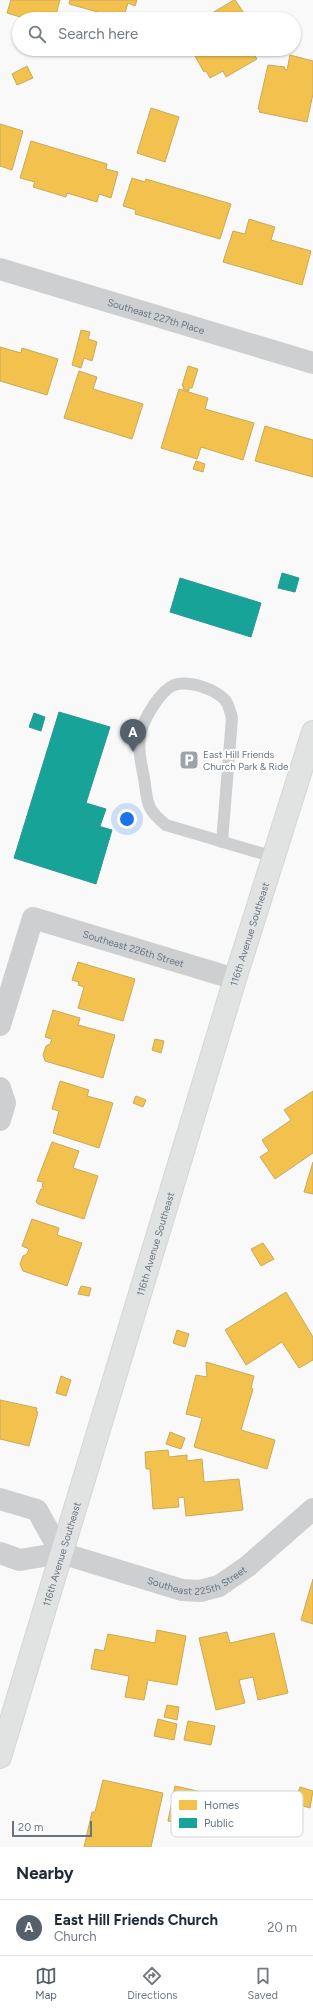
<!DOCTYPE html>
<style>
body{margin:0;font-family:Figtree,sans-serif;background:#f6f6f7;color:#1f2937}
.scale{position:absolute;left:12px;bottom:10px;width:80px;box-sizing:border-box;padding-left:4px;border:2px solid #657683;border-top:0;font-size:11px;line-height:14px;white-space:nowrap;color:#657683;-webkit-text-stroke:3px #fff;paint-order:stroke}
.you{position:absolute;left:127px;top:819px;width:14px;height:14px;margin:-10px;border:3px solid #fff;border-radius:50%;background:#1a73e8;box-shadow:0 0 0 6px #1a73e833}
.badge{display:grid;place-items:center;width:26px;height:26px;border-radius:50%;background:#56606c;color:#fff;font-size:13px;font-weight:700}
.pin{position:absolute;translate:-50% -33px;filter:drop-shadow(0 1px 2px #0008)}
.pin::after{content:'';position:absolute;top:21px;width:14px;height:12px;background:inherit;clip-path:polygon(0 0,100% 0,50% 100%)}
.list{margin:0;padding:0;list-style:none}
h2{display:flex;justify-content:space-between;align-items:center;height:52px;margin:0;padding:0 16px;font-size:17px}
h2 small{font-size:13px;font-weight:400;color:#747a83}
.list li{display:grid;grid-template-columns:26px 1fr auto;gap:12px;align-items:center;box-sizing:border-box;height:56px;padding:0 16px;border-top:1px solid #e0e1e3}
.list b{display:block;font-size:15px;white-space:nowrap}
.list p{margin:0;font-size:13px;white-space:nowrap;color:#747a83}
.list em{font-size:13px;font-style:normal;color:#747a83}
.icon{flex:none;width:22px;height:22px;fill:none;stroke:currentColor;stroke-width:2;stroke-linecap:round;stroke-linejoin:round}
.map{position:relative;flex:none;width:313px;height:1847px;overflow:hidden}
.search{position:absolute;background:#fff;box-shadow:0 1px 3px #0004;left:12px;right:12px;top:12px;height:44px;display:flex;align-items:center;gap:10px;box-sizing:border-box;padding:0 14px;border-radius:22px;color:#747a83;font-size:15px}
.sheet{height:108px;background:#fff}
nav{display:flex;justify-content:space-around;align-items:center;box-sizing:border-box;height:56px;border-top:1px solid #e0e1e3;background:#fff;font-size:11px;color:#747a83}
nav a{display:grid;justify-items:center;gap:2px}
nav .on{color:#56606c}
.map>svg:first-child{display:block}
.homes{fill:#f2c14e;stroke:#c8aa5e}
.public{fill:#17a398;stroke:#2e9692}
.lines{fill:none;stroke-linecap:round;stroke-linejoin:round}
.secondary-casing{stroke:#d5d6d7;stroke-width:24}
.service{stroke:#cecfd0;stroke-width:12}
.minor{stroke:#cecfd0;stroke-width:22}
.secondary{stroke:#e1e2e2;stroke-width:22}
.labels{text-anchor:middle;stroke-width:4;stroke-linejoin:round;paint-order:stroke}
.street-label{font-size:10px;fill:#657683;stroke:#fff}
.poi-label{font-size:10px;fill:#657683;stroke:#fff;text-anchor:start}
.key{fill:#fff;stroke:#d1d6da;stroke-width:1}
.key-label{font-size:11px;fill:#657683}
</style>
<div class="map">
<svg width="313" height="1847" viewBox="0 0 313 1847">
<rect width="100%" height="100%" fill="#f9f9f9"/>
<g class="homes">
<polygon points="11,0 60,0 55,18 38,13 36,19 27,19 7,13"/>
<polygon points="70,0 137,0 135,6 128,3 123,19 69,4"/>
<polygon points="235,0 248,19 202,19 234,0"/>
<polygon points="191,49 251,49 257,59 226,77 223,71 210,78 206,71 204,72"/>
<polygon points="290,55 313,61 313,94 307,122 259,112 260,110 258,109 268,65 285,67 284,69 287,70"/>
<polygon points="27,66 33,78 17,85 12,74"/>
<polygon points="151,108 179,117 165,162 137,153"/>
<polygon points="0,124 23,131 12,170 0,166"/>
<polygon points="31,141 107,164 106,169 118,172 111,198 99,194 97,202 67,193 66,197 33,187 35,182 20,178"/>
<polygon points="132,178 145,182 146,179 231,204 220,239 135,214 136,210 123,206"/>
<polygon points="249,219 275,227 271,240 311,251 302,285 223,262 233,231 245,234"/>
<polygon points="81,330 90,332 88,339 97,342 92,361 84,358 81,368 72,365"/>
<polygon points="0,347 21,353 22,348 58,359 47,395 0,381"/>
<polygon points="188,366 198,369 192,388 189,388 189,391 183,389 184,386 182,386"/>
<polygon points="79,371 97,377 93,389 143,404 132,439 64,418"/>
<polygon points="179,389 208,398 205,409 254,423 243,460 201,447 197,459 161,448"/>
<polygon points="265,426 313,440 313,477 255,461"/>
<polygon points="196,461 205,464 203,472 193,469"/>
<polygon points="78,962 135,979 123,1021 78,1008 84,987 78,985 79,982 72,980"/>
<polygon points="53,1010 80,1018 78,1025 115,1035 103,1078 45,1061 43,1055 46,1046 50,1044 52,1039 45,1037"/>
<polygon points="155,1039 164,1041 161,1053 152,1050"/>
<polygon points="60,1081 89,1090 87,1096 113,1103 99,1148 53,1133 59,1111 52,1109"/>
<polygon points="313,1091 313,1153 275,1179 260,1157 269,1151 262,1140 291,1120 284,1110"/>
<polygon points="136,1096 146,1100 143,1107 133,1103"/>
<polygon points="52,1142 79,1151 73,1168 98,1176 84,1219 38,1204 36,1202 41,1189 43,1189 44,1187 42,1187 43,1182 37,1181"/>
<polygon points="313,1162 313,1194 304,1192"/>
<polygon points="32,1219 59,1228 57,1235 82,1243 67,1286 23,1271 20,1264 23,1256 27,1254 29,1249 22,1246"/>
<polygon points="263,1243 274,1259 261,1266 251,1249"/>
<polygon points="81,1286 91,1288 89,1296 78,1294"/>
<polygon points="286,1292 313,1337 313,1360 299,1368 282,1342 246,1365 225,1330"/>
<polygon points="177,1330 189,1334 185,1347 173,1343"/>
<polygon points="206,1362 254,1376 251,1388 253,1389 241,1430 275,1440 267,1469 194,1447 202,1418 186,1414 196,1375 207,1377"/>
<polygon points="61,1376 71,1380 66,1396 56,1393"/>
<polygon points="0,1400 37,1408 36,1411 38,1412 29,1446 0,1439"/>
<polygon points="170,1432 185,1438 181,1449 166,1444"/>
<polygon points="168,1450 169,1457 187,1455 187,1461 202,1459 204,1482 239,1479 243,1510 186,1516 184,1497 178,1498 179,1507 153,1509 150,1469 146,1469 145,1452"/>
<polygon points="313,1579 313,1624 301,1620"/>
<polygon points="157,1630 186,1636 177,1685 148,1680 144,1700 125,1697 129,1676 91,1669 95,1649 104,1651 108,1634 155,1643"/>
<polygon points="227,1632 230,1643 274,1633 288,1693 258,1700 253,1677 239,1680 245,1703 216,1710 199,1638"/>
<polygon points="167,1705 179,1707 177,1720 164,1717"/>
<polygon points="158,1719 177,1724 174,1740 154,1736"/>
<polygon points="188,1721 215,1726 211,1745 184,1740"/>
<polygon points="103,1780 163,1793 151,1847 84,1847 92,1812 95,1812"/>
<polygon points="175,1786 220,1796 212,1830 168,1821"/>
<polygon points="300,1787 313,1791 310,1808 294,1803"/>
</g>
<g class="public">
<polygon points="282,573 299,578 295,592 278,588"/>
<polygon points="180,578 261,603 251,637 170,612"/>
<polygon points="59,712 110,727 86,803 106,809 100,826 81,821 112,830 96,884 14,858"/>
<polygon points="34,713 45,717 41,731 29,727"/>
</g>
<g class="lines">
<g class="secondary-casing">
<g id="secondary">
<path id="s4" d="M 0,1757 L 235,979 L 313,732"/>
</g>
</g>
<path class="service" d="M 222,842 L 232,718 C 230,712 229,704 225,700 C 215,689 189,680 174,685 C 161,690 144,718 141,732 C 137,747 141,762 144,778 C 148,803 145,808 166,825 L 274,857"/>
<g class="minor">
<path id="s1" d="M 0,269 L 313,363"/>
<path id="s2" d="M 0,1025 L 33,918 L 235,979"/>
<polyline points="0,1088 5,1103 0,1120"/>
<polyline points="0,1499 37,1510 61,1553"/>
<path id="s3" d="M 0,1553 L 20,1560 L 61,1553 L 182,1590 L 200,1591 L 219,1586 L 248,1566 L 313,1509"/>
</g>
<use href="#secondary" class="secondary"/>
</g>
<defs>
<g id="parking-square" transform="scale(1)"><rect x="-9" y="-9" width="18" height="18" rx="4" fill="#99a4ac" stroke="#fff"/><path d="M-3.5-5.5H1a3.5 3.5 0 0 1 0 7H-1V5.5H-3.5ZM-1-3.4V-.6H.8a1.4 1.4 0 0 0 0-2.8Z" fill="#fff"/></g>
</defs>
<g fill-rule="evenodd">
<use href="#parking-square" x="189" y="760"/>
</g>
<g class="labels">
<g class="street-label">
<text dy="4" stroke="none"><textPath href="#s1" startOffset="163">Southeast 227th Place</textPath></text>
<text dy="4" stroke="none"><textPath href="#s4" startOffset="860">116th Avenue Southeast</textPath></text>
<text dy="4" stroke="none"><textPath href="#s2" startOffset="217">Southeast 226th Street</textPath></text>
<text dy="4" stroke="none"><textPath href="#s4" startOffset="536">116th Avenue Southeast</textPath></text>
<text dy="4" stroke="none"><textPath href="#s4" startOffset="212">116th Avenue Southeast</textPath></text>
<text dy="4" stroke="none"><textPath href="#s3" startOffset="206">Southeast 225th Street</textPath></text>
</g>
<g class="poi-label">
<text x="203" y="758">East Hill Friends<tspan x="203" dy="12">Church Park &amp; Ride</tspan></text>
</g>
</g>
<rect x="171" y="1791" width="132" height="46" rx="6" class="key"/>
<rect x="179" y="1800" width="18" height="10" fill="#f2c14e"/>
<rect x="179" y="1818" width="18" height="10" fill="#17a398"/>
<g class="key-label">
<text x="204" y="1809">Homes</text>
<text x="204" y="1827">Public</text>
</g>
</svg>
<div class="scale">20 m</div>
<div class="you"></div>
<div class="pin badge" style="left:133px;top:752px">A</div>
<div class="search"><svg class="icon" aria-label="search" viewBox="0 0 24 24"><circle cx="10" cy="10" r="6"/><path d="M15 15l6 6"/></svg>Search here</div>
</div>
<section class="sheet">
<h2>Nearby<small></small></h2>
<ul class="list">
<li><span class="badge">A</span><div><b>East Hill Friends Church</b><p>Church</p></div><em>20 m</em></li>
</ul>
</section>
<nav>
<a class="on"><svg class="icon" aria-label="map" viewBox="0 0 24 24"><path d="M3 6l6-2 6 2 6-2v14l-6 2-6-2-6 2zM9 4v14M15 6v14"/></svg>Map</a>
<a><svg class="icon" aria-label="directions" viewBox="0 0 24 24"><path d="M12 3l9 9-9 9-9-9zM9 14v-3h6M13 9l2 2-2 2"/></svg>Directions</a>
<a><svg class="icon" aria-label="saved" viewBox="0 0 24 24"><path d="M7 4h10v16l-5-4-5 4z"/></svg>Saved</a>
</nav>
